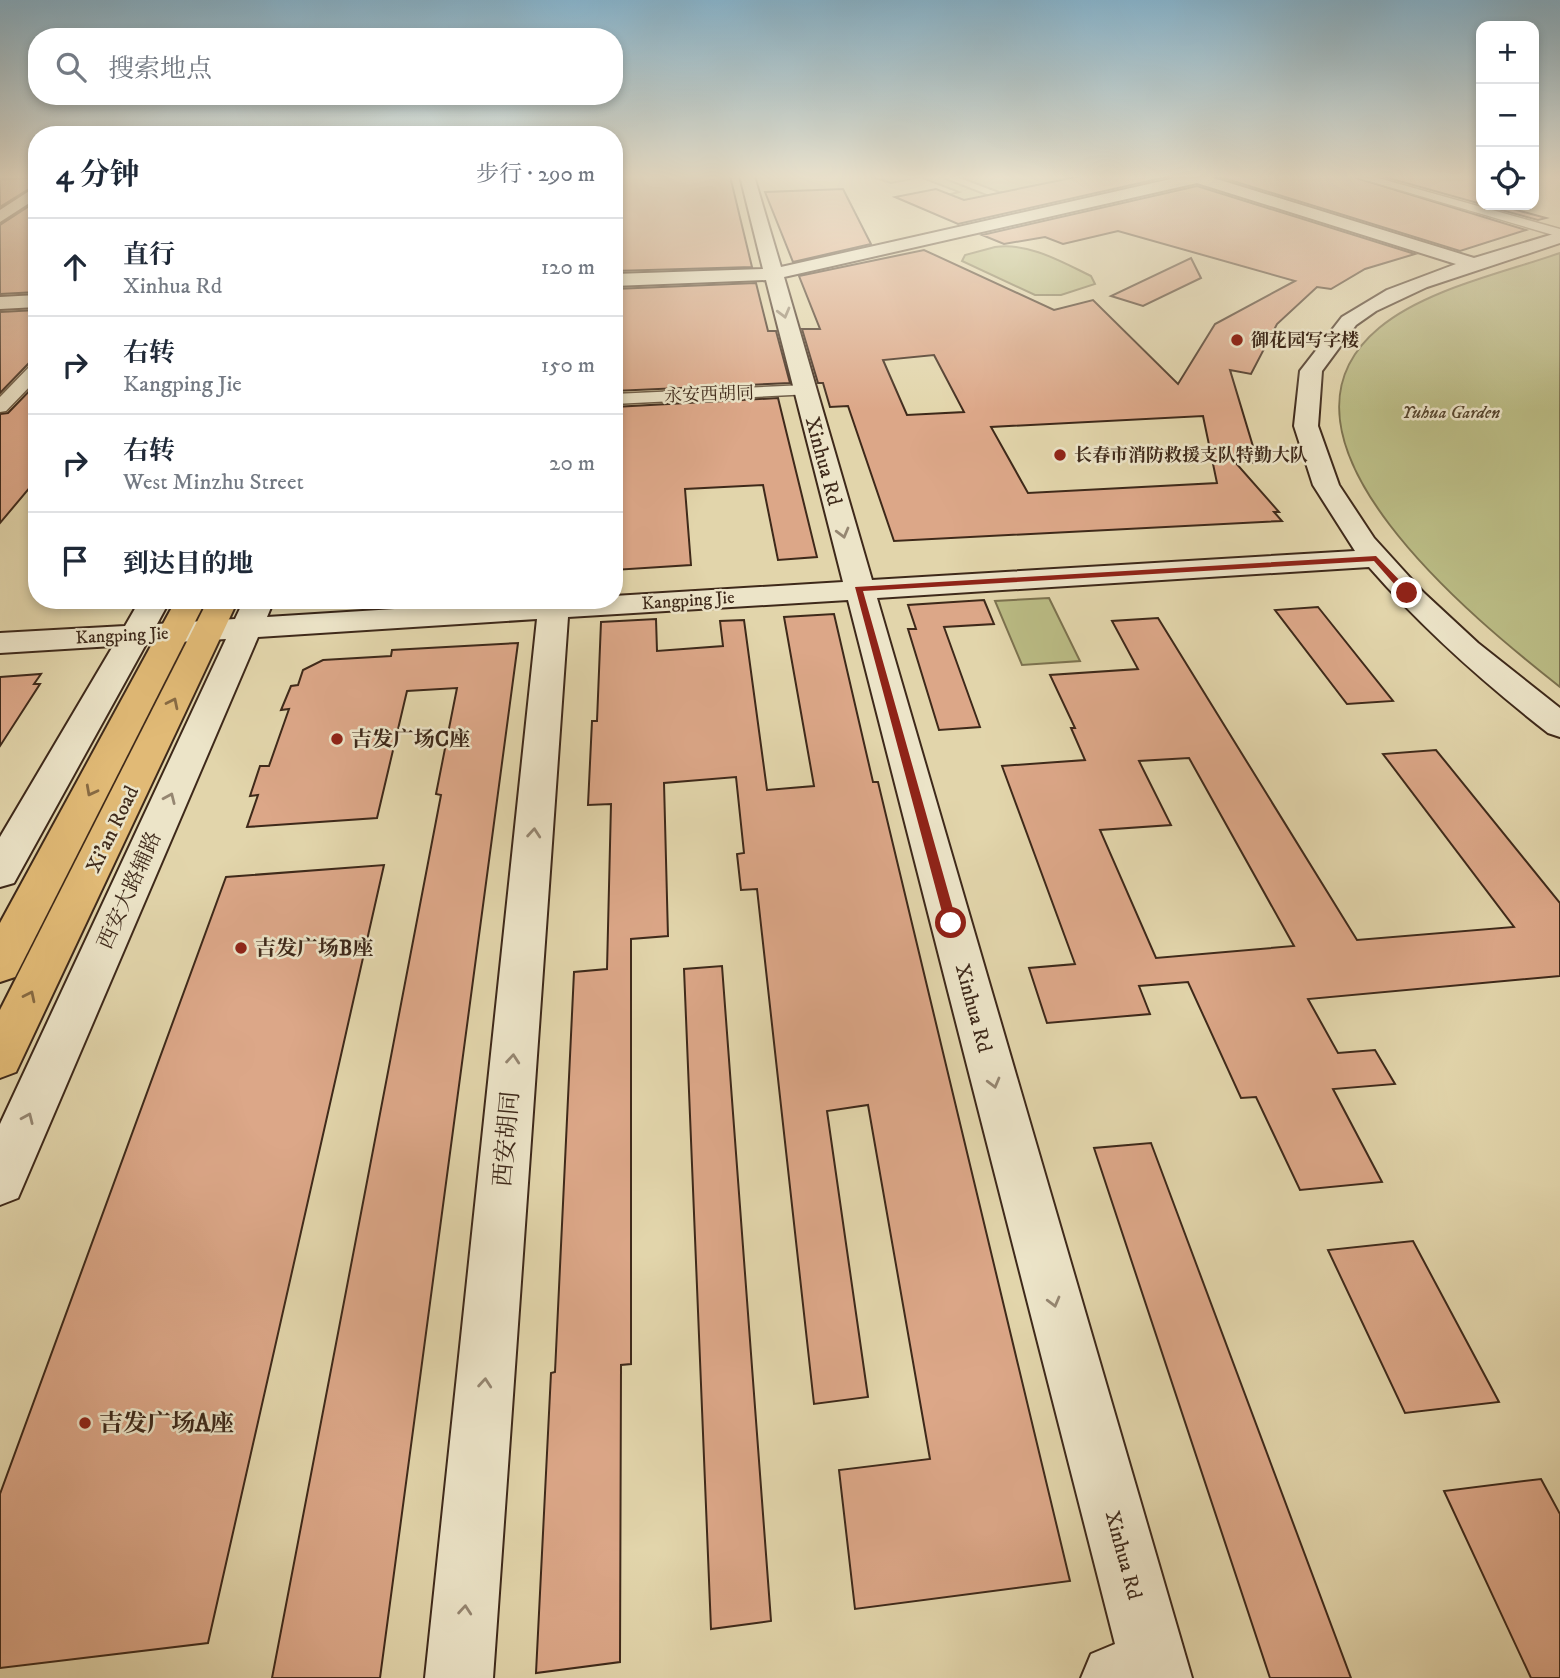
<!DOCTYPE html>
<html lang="zh">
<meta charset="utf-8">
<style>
body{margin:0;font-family:"IM FELL DW Pica","Noto Serif SC",serif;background:#f2f2f3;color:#1f2937}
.controls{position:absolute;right:21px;top:21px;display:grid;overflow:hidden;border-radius:14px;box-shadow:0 4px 10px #0003}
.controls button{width:63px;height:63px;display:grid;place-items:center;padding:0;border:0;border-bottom:2px solid #e0e1e3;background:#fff;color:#1f2937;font:35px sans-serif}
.stop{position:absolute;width:21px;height:21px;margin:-16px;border:5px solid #8f2418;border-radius:50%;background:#fff}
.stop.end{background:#8f2418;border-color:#fff;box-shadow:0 2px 7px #0008}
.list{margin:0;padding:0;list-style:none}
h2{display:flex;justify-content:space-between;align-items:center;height:91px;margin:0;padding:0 28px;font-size:30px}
h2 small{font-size:23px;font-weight:400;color:#747a83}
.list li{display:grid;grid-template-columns:46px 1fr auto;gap:21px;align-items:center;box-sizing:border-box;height:98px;padding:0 28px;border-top:2px solid #e0e1e3}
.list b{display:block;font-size:26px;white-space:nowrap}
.list p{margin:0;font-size:23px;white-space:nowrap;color:#747a83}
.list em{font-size:23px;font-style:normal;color:#747a83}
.icon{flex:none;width:38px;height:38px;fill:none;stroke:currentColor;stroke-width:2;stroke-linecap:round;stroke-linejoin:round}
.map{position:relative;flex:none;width:1560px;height:1678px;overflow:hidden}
.search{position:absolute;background:#fff;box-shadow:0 4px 10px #0003;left:28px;top:28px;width:595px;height:77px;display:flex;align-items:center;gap:18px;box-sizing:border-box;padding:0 24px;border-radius:28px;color:#747a83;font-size:26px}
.panel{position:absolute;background:#fff;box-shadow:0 4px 10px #0003;left:28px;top:126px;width:595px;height:483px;border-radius:28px}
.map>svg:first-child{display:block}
.green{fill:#babb84;stroke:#7c724f;stroke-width:2}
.building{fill:#dca788;stroke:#3e291a;stroke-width:2;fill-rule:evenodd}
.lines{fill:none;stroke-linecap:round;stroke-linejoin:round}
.street-casing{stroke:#67543e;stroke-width:3}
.secondary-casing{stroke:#3e291a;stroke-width:4}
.primary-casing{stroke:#3e291a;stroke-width:4}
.street{fill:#ece4c8;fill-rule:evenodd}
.secondary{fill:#ece4c8;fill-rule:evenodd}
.primary{fill:#e1ba76;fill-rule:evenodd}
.oneway{stroke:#958671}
.oneway2{stroke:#876a43}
.route{fill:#8f2418}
.poi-dot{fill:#8f2418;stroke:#ece4c8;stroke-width:2.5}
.labels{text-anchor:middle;stroke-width:5;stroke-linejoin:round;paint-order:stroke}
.far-poi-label{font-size:18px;font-weight:bold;fill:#3e291a;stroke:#ece4c8;text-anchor:start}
.far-street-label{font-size:18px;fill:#3e291a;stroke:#ece4c8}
.far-park-label{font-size:18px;font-style:italic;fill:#57462f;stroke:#ece4c8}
.street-label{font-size:21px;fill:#3e291a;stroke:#ece4c8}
.poi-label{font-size:21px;font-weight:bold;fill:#3e291a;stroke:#ece4c8;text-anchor:start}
.near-street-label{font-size:24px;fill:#3e291a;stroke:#ece4c8}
.near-poi-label{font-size:24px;font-weight:bold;fill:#3e291a;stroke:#ece4c8;text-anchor:start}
</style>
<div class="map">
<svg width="1560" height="1678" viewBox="0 0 1560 1678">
<rect width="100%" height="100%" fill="#e2d5ab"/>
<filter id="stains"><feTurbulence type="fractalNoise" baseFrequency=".00286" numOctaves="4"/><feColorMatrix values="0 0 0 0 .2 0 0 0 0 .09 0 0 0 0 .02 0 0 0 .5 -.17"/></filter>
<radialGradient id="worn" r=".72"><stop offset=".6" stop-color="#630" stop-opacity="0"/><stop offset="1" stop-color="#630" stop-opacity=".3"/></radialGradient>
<g class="green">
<polygon points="869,176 938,176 989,196 990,201 927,200 959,192 920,177 891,183"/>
<polygon points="957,176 1073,176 1062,179 1066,181 1022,188 1008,193 999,192"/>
<path d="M 995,247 C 1028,242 1062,262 1091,276 L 1095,284 L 1061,295 L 1035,295 L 962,261 L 965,255 Z"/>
<path d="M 1560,253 L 1560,687 C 1479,623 1247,438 1379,328 C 1426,289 1503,273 1560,253 Z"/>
<polygon points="1049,598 1080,661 1022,665 995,601"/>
</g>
<g class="building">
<polygon points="614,176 730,176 752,267 614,271"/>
<polygon points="1081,176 1171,176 958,224 895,197 936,189 964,200"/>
<polygon points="1217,176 1350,176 1526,230 1460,251"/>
<polygon points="1381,176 1481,176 1481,204"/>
<polygon points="37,178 37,184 0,207 0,179"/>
<path d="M 1197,186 L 1415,254 L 1365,269 L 1331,289 L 1317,287 L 1277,324 L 1251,374 L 1230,370 L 1258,463 L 1234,461 L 1279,512 L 1274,512 L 1282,521 L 894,541 L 848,406 L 830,407 L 823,383 L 818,383 L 802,329 L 820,329 L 799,276 L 924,250 L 1054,310 L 1093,300 L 1178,384 L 1215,324 L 1295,281 L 1118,231 L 1063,244 L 1045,237 L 1004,244 L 982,235 ZM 934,355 L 964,412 L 907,415 L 883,360 ZM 1203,416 L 1217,483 L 1028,493 L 991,427 Z"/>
<polygon points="843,189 871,244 793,262 765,192"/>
<polygon points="37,201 37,292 0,294 0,225"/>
<polygon points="1483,205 1518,205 1509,208 1546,218 1538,220"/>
<polygon points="1191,258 1201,278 1143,306 1111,296"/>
<polygon points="756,283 768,331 776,331 790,383 614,391 614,289"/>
<polygon points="37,310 37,361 29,363 0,393 0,312"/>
<polygon points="37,383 37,479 0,523 0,414 8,413"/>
<polygon points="778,398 817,557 778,560 763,485 685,489 691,565 614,570 614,407"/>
<polygon points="984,600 994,624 944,627 980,727 939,730 908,629 916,629 908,605"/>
<polygon points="1318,607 1393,701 1347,704 1275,610"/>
<polygon points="834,614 873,782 878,782 1070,1581 855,1609 839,1470 930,1459 868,1105 827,1111 868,1397 814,1404 757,889 741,890 737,854 744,853 736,777 664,783 668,936 631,939 631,1364 621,1365 620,1662 536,1673 551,1373 555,1372 574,972 607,969 611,804 588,805 592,721 597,721 601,622 656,619 657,651 723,646 720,621 744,620 767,790 814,786 784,617"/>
<path d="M 1158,618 L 1357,940 L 1514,927 L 1383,754 L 1436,750 L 1560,903 L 1560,976 L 1308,999 L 1338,1053 L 1375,1050 L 1395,1084 L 1333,1089 L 1382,1182 L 1300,1190 L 1256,1097 L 1241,1098 L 1188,982 L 1139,986 L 1150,1014 L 1047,1023 L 1029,968 L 1075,964 L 1002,766 L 1085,760 L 1071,728 L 1075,728 L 1050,675 L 1138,669 L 1112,621 ZM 1189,758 L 1294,946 L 1156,958 L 1100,830 L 1171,825 L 1139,761 Z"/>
<polygon points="518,643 380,1678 272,1678 441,795 436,794 457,688 407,691 377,818 247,827 258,795 250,796 260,766 269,766 289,709 281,710 291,686 298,685 303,670 323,660 391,656 392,650"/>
<polygon points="41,674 34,684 40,684 0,746 0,677"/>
<polygon points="384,865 208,1643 0,1668 0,1494 226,877"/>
<polygon points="722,966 771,1621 711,1629 684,969"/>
<polygon points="1151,1143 1351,1678 1270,1678 1094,1148"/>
<polygon points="1413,1241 1499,1402 1405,1413 1328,1250"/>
<polygon points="1541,1479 1560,1514 1560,1678 1531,1678 1444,1491"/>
</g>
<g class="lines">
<g class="street-casing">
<g id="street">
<polygon points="1352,176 1371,176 1560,229 1560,237"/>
<polygon points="37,364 37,379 6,411 0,412 0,397 31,365"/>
<polygon points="805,385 814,390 811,394 614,404 614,394"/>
</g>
</g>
<g class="secondary-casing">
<g id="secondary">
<path d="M 740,176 L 754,176 L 781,267 L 1184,176 L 1207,176 L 1474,258 L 1560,232 L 1560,243 L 1427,287 L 1376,311 L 1356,325 L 1322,371 L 1318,426 L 1339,485 L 1374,538 L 1424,593 L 1478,643 L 1560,708 L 1560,737 L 1548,733 C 1483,682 1423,629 1369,567 L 877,598 L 1192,1678 L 1081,1678 L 1091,1654 L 1115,1644 L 848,600 L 568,617 L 493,1678 L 425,1678 L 537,619 L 258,637 L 18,1198 L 0,1205 L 0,1124 L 226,639 L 146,644 L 14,883 L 0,887 L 0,837 L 113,646 L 0,653 L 0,633 L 125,626 L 140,600 L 170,600 L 157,624 L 235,619 L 244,600 L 274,600 L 267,617 L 539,600 L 614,600 L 614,596 L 843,582 L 766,280 L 614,286 L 614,274 L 763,269 ZM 1197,183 L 1456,264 L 1387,290 L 1342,317 L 1300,371 L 1294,426 L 1313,485 L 1355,551 L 872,580 L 784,277 Z"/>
<polygon points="37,186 37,198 0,222 0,210"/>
<polygon points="37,295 37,307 0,309 0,297"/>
</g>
</g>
<g class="primary-casing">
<g id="primary">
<polygon points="176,600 206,600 15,977 0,982 0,923"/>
<polygon points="208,600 238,600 16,1072 0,1078 0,1010"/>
</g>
</g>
<use href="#street" class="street"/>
<use href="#secondary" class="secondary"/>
<use href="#primary" class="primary"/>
</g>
<defs><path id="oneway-chevron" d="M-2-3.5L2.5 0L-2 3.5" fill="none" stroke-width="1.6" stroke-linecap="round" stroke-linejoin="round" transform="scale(1.75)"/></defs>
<g class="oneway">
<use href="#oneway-chevron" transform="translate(784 313) rotate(75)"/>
<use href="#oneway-chevron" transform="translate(843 533) rotate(75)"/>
<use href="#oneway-chevron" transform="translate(170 798) rotate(-66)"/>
<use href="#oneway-chevron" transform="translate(534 833) rotate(-85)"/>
<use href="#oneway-chevron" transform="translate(513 1059) rotate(-85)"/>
<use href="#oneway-chevron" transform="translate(994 1083) rotate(75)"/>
<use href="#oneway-chevron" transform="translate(28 1118) rotate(-66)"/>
<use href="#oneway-chevron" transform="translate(1054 1302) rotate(75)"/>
<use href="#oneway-chevron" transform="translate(485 1383) rotate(-85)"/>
<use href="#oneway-chevron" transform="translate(465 1610) rotate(-85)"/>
</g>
<g class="oneway2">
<use href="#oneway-chevron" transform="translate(173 703) rotate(-64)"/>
<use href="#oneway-chevron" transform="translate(91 791) rotate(118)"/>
<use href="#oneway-chevron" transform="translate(30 996) rotate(-64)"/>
</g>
<linearGradient id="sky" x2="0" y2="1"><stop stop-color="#87b6d0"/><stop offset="0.43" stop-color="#f2ecd9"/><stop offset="1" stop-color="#f2ecd9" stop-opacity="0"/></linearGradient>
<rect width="1560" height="411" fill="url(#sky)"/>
<polygon class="route" points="1376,556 1410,591 1410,595 1404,595 1374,561 863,591 957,923 955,927 946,927 855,587"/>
<g class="poi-dot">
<circle cx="1237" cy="340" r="7"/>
<circle cx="1060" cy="455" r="7"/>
<circle cx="337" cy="739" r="7"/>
<circle cx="241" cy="948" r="7"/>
<circle cx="85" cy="1423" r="7"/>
</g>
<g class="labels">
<g class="far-poi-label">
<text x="1251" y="346">御花园写字楼</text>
<text x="1074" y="461">长春市消防救援支队特勤大队</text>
</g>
<g class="far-street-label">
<text transform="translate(709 394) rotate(-2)" y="6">永安西胡同</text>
<text transform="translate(688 600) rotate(-4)" y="6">Kangping Jie</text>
<text transform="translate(122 635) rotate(-3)" y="6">Kangping Jie</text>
</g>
<g class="far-park-label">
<text x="1451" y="418">Yuhua Garden</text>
</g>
<g class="street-label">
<text transform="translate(824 461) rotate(75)" y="7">Xinhua Rd</text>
<text transform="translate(112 829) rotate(-64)" y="7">Xi'an Road</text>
<text transform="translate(129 890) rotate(-66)" y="7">西安大路辅路</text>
<text transform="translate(974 1008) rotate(75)" y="7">Xinhua Rd</text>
<text transform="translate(1124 1555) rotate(75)" y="7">Xinhua Rd</text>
</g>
<g class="poi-label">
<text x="351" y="746">吉发广场C座</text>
<text x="255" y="955">吉发广场B座</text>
</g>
<g class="near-street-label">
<text transform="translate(506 1139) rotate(-85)" y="8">西安胡同</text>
</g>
<g class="near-poi-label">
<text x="99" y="1431">吉发广场A座</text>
</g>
</g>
<rect width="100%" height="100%" filter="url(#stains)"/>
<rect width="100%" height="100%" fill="url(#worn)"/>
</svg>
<div class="controls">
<button>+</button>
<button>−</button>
<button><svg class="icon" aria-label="locate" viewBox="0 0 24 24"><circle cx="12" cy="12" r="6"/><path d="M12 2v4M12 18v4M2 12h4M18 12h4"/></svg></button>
</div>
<div class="stop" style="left:951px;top:923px"></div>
<div class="stop end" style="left:1407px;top:593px"></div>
<div class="search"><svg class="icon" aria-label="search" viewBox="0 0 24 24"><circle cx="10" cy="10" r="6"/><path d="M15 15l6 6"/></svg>搜索地点</div>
<section class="panel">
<h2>4 分钟<small>步行 · 290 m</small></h2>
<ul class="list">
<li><svg class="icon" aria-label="ahead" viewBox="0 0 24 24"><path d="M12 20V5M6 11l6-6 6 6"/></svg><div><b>直行</b><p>Xinhua Rd</p></div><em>120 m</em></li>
<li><svg class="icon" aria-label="right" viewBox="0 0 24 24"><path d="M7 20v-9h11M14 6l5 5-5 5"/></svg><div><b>右转</b><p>Kangping Jie</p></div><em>150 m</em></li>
<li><svg class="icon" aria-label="right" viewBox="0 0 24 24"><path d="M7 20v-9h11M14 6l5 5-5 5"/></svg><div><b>右转</b><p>West Minzhu Street</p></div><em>20 m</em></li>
<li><svg class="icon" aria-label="arrive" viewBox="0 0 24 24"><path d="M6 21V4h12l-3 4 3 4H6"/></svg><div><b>到达目的地</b></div></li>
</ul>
</section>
</div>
